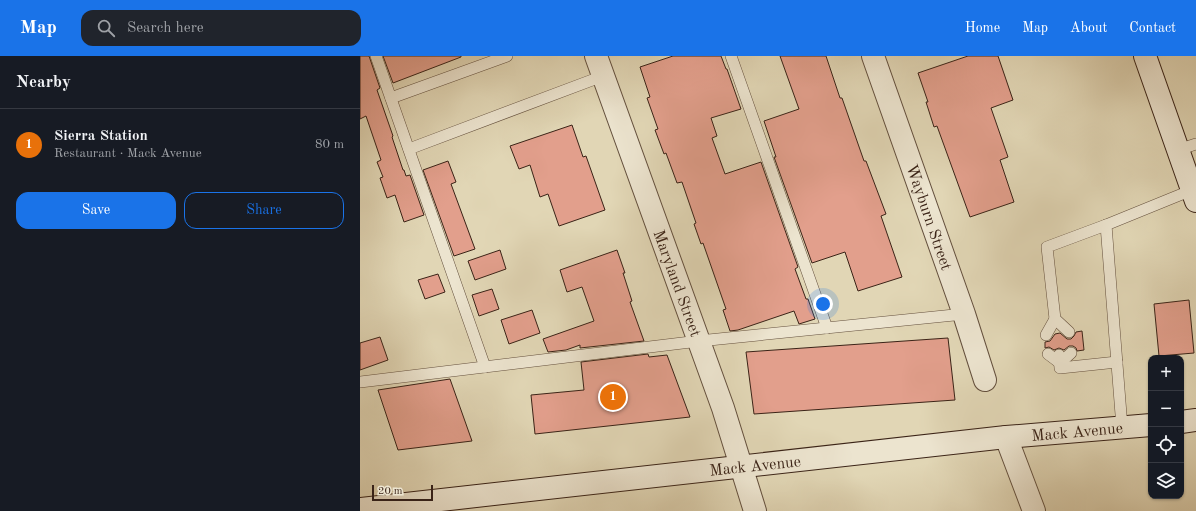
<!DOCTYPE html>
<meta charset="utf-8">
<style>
body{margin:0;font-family:"Old Standard TT",serif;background:#20242c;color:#f1f3f6}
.controls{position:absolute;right:12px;bottom:12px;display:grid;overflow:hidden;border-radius:8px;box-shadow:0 1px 3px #0004}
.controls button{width:36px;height:36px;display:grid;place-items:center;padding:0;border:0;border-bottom:1px solid #363941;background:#171b24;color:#f1f3f6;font:20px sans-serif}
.scale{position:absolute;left:12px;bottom:10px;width:61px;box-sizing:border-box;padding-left:4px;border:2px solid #3a2317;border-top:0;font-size:11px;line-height:14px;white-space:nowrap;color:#3a2317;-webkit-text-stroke:3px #ece4cf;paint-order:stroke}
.you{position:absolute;left:463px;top:248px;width:14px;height:14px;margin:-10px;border:3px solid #fff;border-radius:50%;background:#1a73e8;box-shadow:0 0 0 6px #1a73e833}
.badge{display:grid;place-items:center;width:26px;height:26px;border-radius:50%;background:#1a73e8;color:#fff;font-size:13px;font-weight:700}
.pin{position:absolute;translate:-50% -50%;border:2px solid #fff;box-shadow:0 1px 4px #0006}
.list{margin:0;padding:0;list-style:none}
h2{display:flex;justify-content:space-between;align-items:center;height:52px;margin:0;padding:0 16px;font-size:17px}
h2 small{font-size:13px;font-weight:400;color:#9ea1a6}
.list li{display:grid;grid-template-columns:26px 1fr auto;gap:12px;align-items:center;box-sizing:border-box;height:72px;padding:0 16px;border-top:1px solid #363941}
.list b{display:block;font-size:15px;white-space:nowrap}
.list p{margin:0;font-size:13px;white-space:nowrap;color:#9ea1a6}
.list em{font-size:13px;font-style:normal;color:#9ea1a6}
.actions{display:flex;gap:8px;padding:12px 16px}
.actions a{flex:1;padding:9px 0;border:1px solid #1a73e8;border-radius:12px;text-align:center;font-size:14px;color:#1a73e8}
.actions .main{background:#1a73e8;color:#fff}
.icon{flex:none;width:22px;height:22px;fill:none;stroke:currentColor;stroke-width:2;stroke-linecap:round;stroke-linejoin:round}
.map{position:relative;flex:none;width:836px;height:455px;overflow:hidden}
header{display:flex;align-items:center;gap:24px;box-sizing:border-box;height:56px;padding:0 20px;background:#1a73e8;color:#fff}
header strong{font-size:19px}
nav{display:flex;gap:22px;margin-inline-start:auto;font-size:14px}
.search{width:280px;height:36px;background:#20242c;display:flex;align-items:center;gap:10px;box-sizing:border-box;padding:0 14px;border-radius:12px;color:#9ea1a6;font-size:15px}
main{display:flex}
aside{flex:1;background:#171b24}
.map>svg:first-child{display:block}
.building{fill:#e29f8c;stroke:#3a2317}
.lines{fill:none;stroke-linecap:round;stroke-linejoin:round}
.lane-casing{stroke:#64503e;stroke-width:12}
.street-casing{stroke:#64503e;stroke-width:24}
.secondary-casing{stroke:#3a2317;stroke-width:24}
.lane{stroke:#ece4cf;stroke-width:11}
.street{stroke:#ece4cf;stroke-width:22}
.secondary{stroke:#ece4cf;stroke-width:22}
.labels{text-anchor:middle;stroke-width:3;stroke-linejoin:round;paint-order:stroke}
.street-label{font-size:16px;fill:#3a2317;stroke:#ece4cf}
</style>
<header>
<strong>Map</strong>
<div class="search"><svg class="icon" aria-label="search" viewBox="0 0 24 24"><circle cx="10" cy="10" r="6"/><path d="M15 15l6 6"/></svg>Search here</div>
<nav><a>Home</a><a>Map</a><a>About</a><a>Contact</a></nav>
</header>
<main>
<aside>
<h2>Nearby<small></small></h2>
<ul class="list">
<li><span class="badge" style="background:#e8710a">1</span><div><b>Sierra Station</b><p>Restaurant · Mack Avenue</p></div><em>80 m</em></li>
</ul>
<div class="actions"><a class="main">Save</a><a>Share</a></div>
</aside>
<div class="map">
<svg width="836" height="455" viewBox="0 0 836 455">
<rect width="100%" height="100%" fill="#e1d6b5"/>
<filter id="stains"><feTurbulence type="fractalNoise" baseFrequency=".005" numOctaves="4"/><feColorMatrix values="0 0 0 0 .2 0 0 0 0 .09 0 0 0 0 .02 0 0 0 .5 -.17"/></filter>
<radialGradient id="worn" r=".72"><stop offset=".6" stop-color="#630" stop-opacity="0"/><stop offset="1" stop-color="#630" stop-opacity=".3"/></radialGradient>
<g class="building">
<polygon points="0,0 9,0 20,32 17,34 33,80 32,81 43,114 44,114 46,120 50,119 64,159 44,166 35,139 27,142 20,122 23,121 17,106 21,104 6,60 0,63"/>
<polygon points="23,0 101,0 101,1 33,27"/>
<polygon points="313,0 361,0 366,13 367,13 381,53 351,62 357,80 352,82 365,118 401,106 438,211 435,213 446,243 448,243 455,263 439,268 434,255 378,274 370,275 363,254 366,253 343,187 341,188 334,168 336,167 322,126 317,127 306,97 304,98 295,74 298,73 287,42 290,41 280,11"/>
<polygon points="420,0 466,0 480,42 482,42 504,105 506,105 526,158 521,160 542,221 498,235 485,196 452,207 414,101 416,101 404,65 439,53"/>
<polygon points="608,0 638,0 653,44 631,52 648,101 640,104 654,146 610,161 577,70 574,71 566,46 568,46 558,17"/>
<polygon points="212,69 223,101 226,100 245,154 199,170 188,138 180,141 170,109 159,113 150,90"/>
<polygon points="88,105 96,126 91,128 115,193 94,200 63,114"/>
<polygon points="140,194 146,213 115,224 108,205"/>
<polygon points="257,194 265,217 263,217 272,245 270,246 284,285 220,292 220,289 206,294 188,296 183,283 234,265 222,231 207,236 200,214"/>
<polygon points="78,218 85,236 65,243 58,224"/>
<polygon points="132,233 139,253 119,260 112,239"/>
<polygon points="829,244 834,297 799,300 794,248"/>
<polygon points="172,254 180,277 149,288 141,264"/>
<polygon points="722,275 724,294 717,295 716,292 713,290 709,290 704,294 699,292 694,294 689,291 685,292 685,286 690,285 695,278 700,277 707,283 711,283 714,280 716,276"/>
<polygon points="20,281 28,304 0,314 0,287"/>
<polygon points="588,282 595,344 394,358 386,296"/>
<polygon points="288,298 289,301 307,299 330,361 175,378 171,339 224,334 221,306"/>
<polygon points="90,323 112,385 38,394 18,334"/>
</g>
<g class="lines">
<g class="lane-casing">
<g id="lane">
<polyline points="16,0 125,311"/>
<polyline points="371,0 467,272"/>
<polyline points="31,42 147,0"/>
<polyline points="49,93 243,20"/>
<polyline points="818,94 836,88"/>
<polyline points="709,276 695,263 687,191 746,169"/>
<polyline points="686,279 695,263"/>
<polyline points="688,298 700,307"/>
<polyline points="699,299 700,312 757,306"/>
<polyline points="700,307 711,297"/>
<polyline points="0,326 339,285 604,258"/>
<polyline points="762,371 746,169 832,134"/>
</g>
</g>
<g class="street-casing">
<g id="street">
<polyline points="236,0 363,352 395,455"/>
<polyline points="513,0 604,258 625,324"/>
<polyline points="646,381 674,455"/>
</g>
</g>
<g class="secondary-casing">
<g id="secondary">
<polyline points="785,0 836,145"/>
<polyline points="821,366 836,364"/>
<polyline points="0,453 646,381 791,369"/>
</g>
</g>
<use href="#lane" class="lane"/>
<use href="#street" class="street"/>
<use href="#secondary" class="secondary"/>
</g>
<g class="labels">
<g class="street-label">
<text transform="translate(570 161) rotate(71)" y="6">Wayburn Street</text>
<text transform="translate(318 227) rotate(70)" y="6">Maryland Street</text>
<text transform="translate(717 375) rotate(-5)" y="6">Mack Avenue</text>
<text transform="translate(395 409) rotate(-6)" y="6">Mack Avenue</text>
</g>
</g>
<rect width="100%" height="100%" filter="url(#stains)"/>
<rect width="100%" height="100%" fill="url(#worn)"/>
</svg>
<div class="controls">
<button>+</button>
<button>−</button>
<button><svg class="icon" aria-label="locate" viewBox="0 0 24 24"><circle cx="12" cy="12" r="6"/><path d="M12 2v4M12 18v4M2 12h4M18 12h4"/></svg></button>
<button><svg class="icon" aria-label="layers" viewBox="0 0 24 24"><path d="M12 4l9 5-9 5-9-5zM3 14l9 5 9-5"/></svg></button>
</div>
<div class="scale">20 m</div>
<div class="you"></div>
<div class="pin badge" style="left:253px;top:341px;background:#e8710a">1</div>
</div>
</main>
